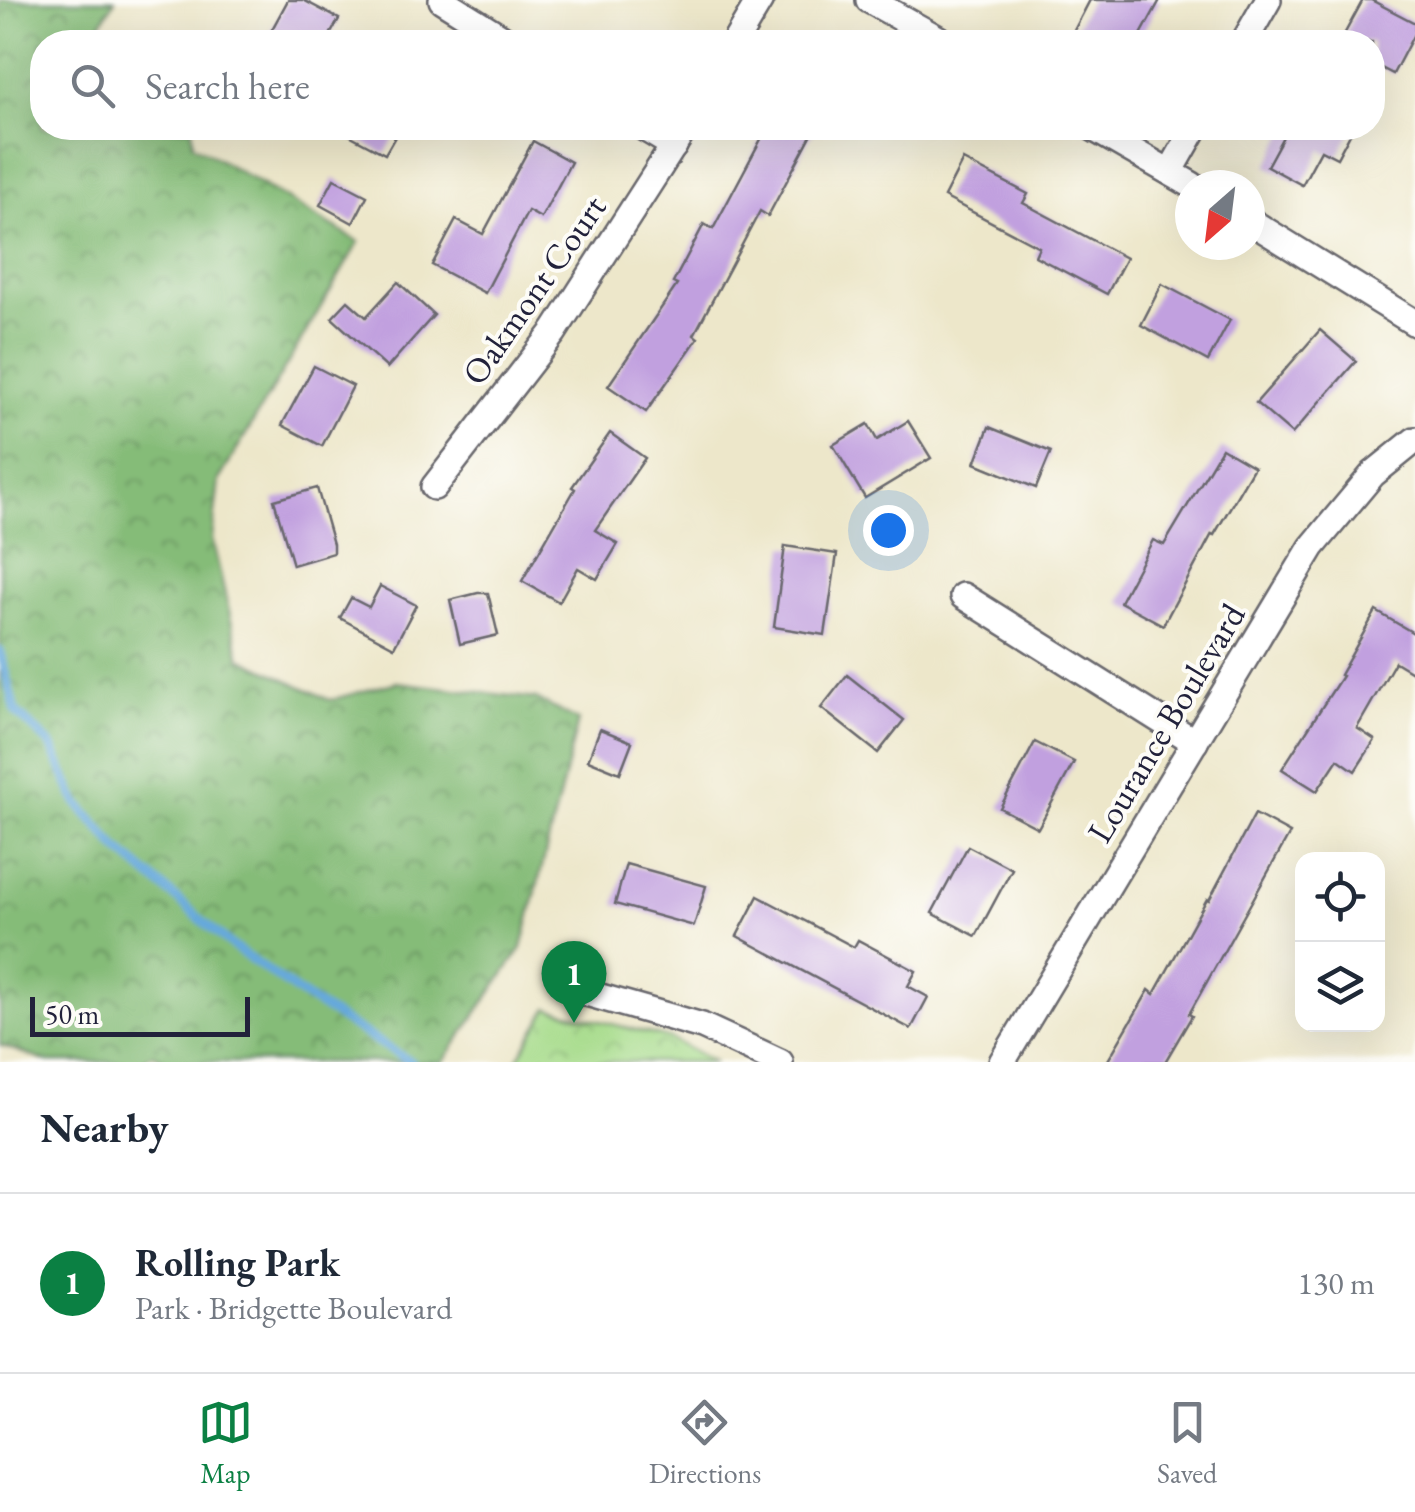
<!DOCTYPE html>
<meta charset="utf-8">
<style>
body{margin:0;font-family:"EB Garamond",serif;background:#f6f6f7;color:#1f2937}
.controls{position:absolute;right:30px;bottom:30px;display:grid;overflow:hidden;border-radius:20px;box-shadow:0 10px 40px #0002}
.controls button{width:90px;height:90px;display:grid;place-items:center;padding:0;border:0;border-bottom:2px solid #e0e1e3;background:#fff;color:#1f2937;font:50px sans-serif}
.compass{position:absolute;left:1175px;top:170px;width:90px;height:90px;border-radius:50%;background:#fff;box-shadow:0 10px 40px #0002;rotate:208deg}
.scale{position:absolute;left:30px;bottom:25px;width:220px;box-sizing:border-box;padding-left:10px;border:5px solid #22223b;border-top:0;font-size:28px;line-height:35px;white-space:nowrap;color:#22223b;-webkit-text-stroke:8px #fdfcf7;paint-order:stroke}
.you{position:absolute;left:888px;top:530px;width:35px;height:35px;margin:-25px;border:8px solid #fff;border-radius:50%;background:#1a73e8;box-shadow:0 0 0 15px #1a73e833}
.badge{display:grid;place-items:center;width:65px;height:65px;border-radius:50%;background:#0b8043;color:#fff;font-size:32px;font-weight:700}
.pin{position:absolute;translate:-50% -82px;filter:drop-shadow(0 2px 5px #0008)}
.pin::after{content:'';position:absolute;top:52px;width:35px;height:30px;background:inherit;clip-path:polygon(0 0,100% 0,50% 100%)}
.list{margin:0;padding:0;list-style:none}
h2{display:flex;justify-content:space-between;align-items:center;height:130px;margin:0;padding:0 40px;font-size:42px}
h2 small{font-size:32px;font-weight:400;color:#747a83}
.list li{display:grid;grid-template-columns:65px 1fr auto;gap:30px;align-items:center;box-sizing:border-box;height:180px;padding:0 40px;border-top:2px solid #e0e1e3}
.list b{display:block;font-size:38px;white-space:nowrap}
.list p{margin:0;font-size:32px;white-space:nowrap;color:#747a83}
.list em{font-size:32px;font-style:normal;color:#747a83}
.icon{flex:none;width:55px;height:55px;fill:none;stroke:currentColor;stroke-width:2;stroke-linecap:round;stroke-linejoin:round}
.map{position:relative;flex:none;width:1415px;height:1062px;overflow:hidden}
.search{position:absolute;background:#fff;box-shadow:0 10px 40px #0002;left:30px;right:30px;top:30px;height:110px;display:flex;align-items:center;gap:25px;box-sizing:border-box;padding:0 35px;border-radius:40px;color:#747a83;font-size:38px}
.sheet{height:310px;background:#fff}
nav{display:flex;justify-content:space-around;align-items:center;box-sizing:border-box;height:140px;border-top:2px solid #e0e1e3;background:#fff;font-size:28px;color:#747a83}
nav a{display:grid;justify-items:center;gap:5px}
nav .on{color:#0b8043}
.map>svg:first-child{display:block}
.forest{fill:url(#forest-crowns);stroke:#546f5a;stroke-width:2.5}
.park{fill:url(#park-crowns);stroke:#647f64;stroke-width:2.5}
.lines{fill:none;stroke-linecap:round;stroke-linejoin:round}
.stream{stroke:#66a9db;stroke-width:9}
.building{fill:#c1a0df}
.minor-casing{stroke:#69676d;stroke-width:30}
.minor{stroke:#fff;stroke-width:25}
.labels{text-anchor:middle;stroke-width:8;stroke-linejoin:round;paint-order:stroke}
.street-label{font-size:35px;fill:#22223b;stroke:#fdfcf7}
</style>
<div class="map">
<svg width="1415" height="1062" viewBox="0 0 1415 1062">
<defs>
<pattern id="forest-crowns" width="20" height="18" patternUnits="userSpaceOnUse" patternTransform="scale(2.5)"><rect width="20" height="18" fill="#85bc78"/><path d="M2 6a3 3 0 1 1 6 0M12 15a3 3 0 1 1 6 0" fill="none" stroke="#6c9864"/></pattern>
<pattern id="park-crowns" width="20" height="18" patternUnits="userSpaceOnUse" patternTransform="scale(2.5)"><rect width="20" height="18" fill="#a7dc8c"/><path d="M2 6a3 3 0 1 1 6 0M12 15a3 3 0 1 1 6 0" fill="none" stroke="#8fbc7a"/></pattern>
</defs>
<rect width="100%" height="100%" fill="#fdfcf7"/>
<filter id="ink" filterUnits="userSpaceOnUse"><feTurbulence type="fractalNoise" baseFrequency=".01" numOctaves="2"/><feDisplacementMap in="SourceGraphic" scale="20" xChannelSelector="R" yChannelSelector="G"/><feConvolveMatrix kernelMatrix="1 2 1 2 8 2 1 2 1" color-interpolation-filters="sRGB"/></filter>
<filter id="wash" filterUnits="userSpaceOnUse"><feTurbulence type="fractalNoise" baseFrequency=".0048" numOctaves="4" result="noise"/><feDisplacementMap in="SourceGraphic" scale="40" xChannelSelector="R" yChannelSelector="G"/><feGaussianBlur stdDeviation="2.25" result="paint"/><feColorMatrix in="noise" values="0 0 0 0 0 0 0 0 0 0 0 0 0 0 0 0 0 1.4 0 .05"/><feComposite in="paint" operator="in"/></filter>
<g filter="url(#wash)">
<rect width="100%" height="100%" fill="#ede7ca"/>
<polygon class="forest" points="0,0 115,0 90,42 42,42 42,128 192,128 193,144 359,242 219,480 212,539 240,658 330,700 397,682 536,699 578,721 522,948 443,1062 169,1062 152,1054 140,1062 48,1062 0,1045"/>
<polygon class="park" points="548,1008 668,1038 715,1062 516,1062"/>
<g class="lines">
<polyline class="stream" points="0,651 15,711 51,745 76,801 117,848 232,946 311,1001 411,1062"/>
</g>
<g id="blocks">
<g class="building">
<polygon points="288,0 303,0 339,19 326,42 288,42 270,33"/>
<polygon points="1090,0 1160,0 1137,42 1068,42"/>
<polygon points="1363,0 1371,0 1415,23 1415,32 1393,74 1372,63 1372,42 1340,42"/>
<polygon points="336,128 400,128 385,154"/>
<polygon points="767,128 815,128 768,216 760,211 694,335 698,338 646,412 608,386 677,285 673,283 704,224 713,229"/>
<polygon points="1279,128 1353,128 1337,158 1321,150 1302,185 1267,166 1286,131"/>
<polygon points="533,141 571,162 541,218 528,211 485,293 432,265 456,220 483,234"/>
<polygon points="963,160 1028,194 1023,203 1126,258 1107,294 1035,256 1039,247 944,197"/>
<polygon points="334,179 367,196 353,223 320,205"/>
<polygon points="398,282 434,315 387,368 332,318 348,301 366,317"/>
<polygon points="1162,284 1230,320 1208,361 1141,325"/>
<polygon points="1320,330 1356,361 1292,434 1256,403"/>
<polygon points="314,366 353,386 322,446 282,425"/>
<polygon points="908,421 931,458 865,498 833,445 868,424 877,440"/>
<polygon points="989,427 1051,452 1036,488 975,463"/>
<polygon points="610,433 645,458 595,530 618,544 597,579 578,568 559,602 522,581 575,489 572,487"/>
<polygon points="1222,448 1254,467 1214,535 1212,534 1163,625 1120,602 1153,540 1164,545"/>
<polygon points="317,488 333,544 333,553 293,565 274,500"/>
<polygon points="785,546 837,554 825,635 774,627"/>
<polygon points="380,586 416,605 394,647 340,618 351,598 369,607"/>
<polygon points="478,593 488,593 498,635 460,644 450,600"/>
<polygon points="1376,611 1415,634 1415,674 1395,662 1357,728 1375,740 1355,771 1338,759 1317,791 1282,769 1342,676 1340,675"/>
<polygon points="847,675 904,720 878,753 821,708"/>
<polygon points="600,729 632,742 620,773 588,760"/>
<polygon points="1035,742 1074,762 1038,828 1000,808"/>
<polygon points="1255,814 1290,833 1189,1014 1192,1016 1165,1062 1107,1062 1149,990 1154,994 1207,899 1209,900"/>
<polygon points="968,846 1012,869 976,936 932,913"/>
<polygon points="626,864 706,886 694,926 615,904"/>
<polygon points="758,896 854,947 858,940 916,971 908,986 928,997 911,1029 737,936"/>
</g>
</g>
</g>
<g filter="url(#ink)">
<use href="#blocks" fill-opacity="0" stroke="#69676d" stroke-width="2.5"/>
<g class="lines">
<g class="minor-casing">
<g id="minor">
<polyline points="442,0 509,42"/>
<polyline points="869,0 944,42"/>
<polyline points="735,42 760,0"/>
<polyline points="1244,42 1268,0"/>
<polyline points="644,128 674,146"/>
<polyline points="1093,128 1192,185"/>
<polyline points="1170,172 1195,128"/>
<polyline points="1250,221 1415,323"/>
<polyline points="434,487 554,332 685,128"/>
<polyline points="963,596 1195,742"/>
<polyline points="583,992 702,1026 780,1062"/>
<polyline points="1002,1062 1312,547 1373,474 1415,440"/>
</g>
</g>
<use href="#minor" class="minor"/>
</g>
</g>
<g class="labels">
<g class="street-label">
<text transform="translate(534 290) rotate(-55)" y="12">Oakmont Court</text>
<text transform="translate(1166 723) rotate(-59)" y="12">Lourance Boulevard</text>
</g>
</g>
</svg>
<div class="controls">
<button><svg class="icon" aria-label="locate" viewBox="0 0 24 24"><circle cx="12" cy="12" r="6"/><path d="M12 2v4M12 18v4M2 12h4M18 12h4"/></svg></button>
<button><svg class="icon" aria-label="layers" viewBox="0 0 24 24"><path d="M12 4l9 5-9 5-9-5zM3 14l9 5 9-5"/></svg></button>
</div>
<svg class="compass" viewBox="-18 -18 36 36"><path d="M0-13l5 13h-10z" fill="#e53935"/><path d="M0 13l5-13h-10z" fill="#747a83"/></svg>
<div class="scale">50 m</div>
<div class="you"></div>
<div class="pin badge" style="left:574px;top:1023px">1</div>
<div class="search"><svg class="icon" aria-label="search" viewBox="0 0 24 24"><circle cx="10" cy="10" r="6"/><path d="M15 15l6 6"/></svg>Search here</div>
</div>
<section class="sheet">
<h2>Nearby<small></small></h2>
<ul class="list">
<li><span class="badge">1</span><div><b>Rolling Park</b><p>Park · Bridgette Boulevard</p></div><em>130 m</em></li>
</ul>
</section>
<nav>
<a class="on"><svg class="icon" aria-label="map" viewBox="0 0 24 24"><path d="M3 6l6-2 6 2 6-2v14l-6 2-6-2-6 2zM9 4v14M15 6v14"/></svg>Map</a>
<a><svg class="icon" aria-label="directions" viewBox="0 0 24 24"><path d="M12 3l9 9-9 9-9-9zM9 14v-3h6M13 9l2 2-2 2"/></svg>Directions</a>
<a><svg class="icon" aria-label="saved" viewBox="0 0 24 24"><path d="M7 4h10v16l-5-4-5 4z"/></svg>Saved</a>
</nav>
